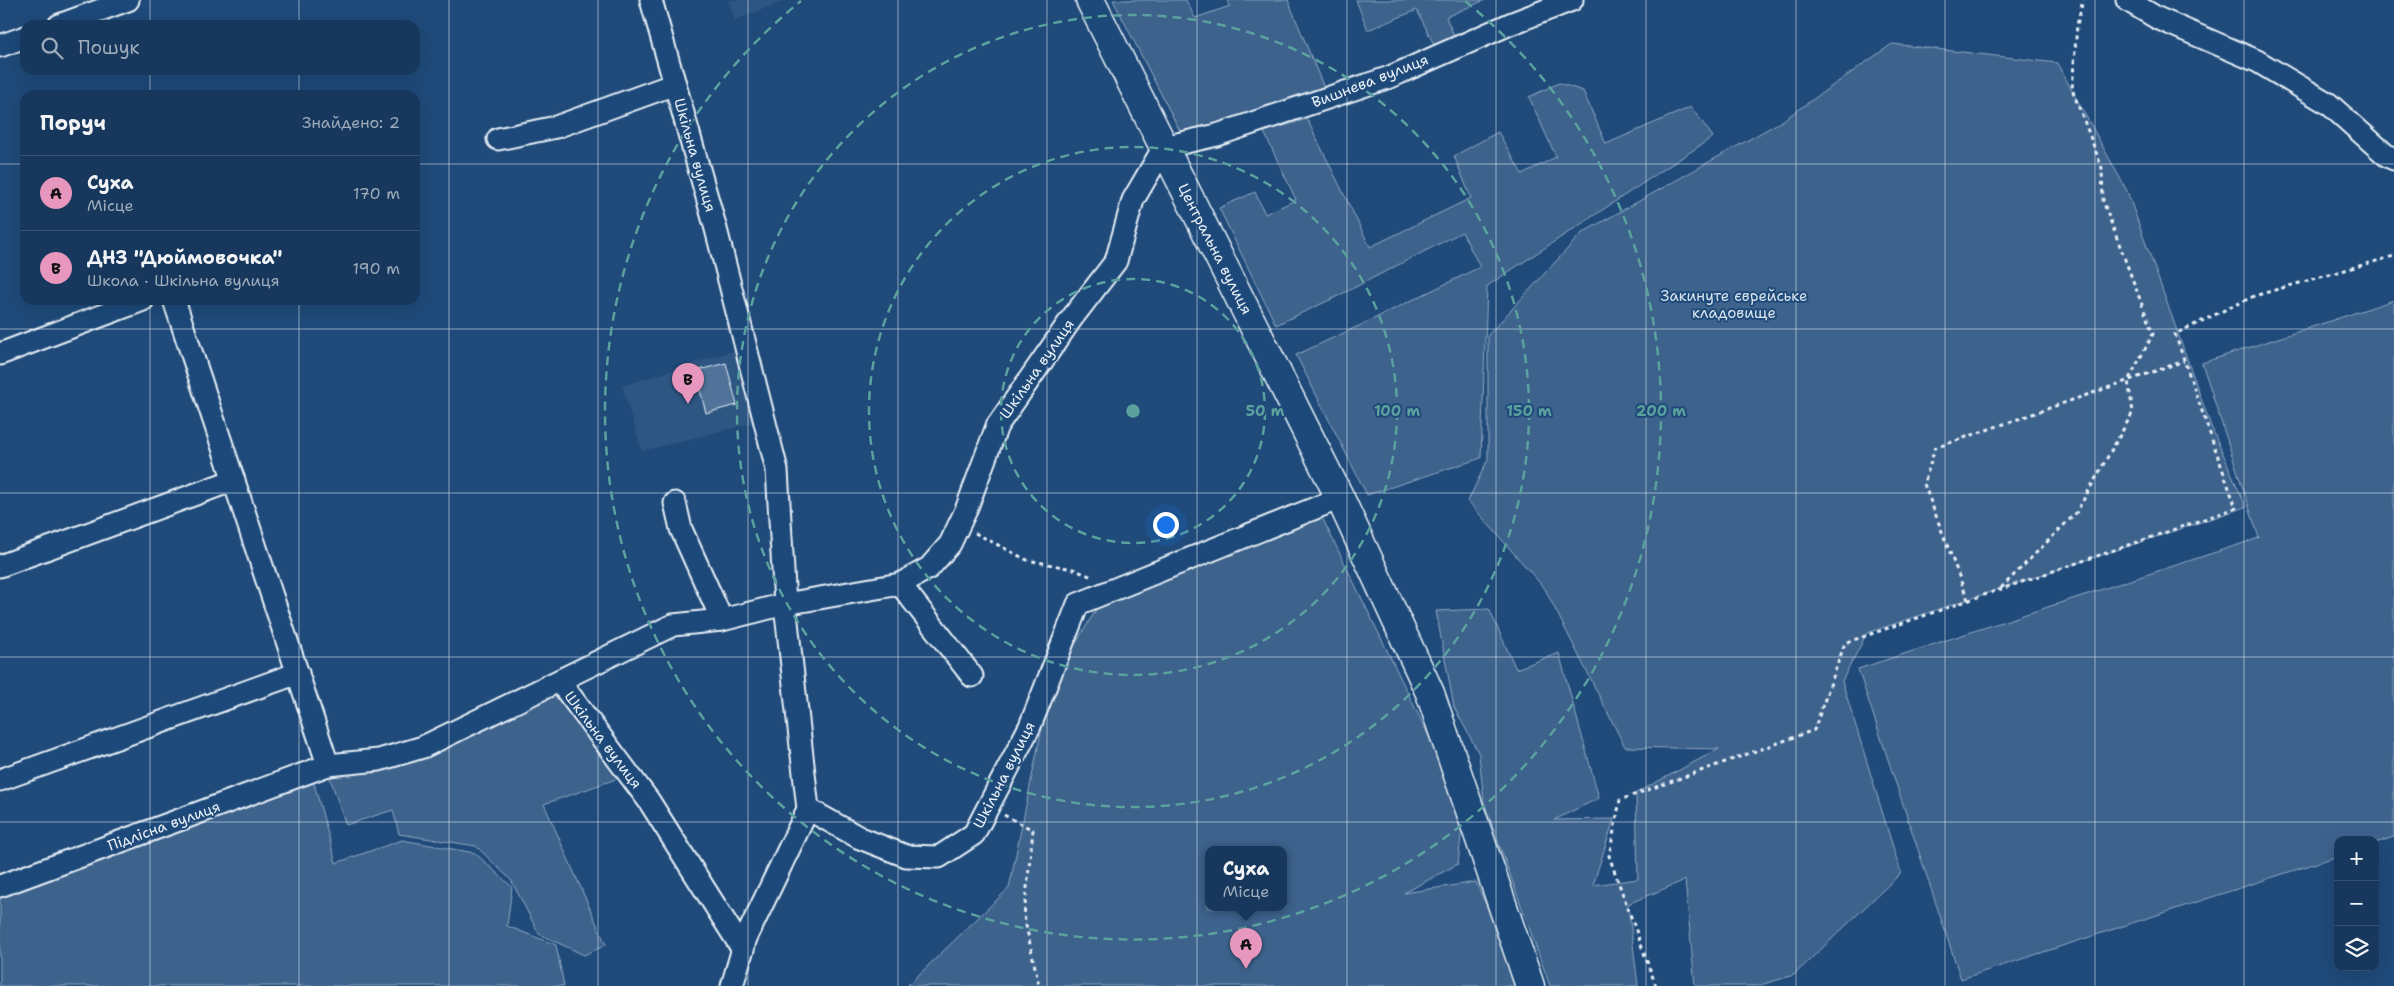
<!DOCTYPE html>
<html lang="uk">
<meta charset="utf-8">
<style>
body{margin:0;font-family:"Shantell Sans",sans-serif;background:#244365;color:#f1f3f6}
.controls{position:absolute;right:15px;bottom:15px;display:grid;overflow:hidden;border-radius:10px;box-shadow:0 5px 20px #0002}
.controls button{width:45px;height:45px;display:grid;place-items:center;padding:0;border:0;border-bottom:1px solid #365272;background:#17385c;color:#f1f3f6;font:25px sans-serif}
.you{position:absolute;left:1165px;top:524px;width:18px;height:18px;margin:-12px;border:4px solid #fff;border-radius:50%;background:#1a73e8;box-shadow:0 0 0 8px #1a73e833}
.badge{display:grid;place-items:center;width:32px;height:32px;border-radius:50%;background:#e797bd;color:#111;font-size:16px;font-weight:700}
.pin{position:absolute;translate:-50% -41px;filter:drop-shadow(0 1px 2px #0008)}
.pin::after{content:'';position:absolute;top:26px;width:18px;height:15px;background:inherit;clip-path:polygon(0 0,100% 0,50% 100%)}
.popup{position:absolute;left:1205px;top:846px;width:82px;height:65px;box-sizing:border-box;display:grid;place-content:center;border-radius:10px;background:#17385c;filter:drop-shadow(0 1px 4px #0005);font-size:16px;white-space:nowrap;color:#9eacbb}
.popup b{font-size:19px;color:#f1f3f6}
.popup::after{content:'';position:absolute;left:50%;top:100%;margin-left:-10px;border:10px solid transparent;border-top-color:#17385c}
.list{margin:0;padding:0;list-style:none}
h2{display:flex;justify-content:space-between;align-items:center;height:65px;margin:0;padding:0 20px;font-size:21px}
h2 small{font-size:16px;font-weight:400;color:#9eacbb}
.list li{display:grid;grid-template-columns:32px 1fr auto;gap:15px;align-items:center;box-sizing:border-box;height:75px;padding:0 20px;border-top:1px solid #365272}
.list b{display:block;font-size:19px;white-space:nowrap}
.list p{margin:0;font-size:16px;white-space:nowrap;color:#9eacbb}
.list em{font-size:16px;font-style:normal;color:#9eacbb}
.icon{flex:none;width:28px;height:28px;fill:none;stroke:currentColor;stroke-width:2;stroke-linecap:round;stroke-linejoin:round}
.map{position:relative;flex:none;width:2394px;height:986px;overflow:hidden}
.search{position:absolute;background:#17385c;box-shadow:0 5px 20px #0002;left:20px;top:20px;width:400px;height:55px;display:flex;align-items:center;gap:12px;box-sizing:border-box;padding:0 18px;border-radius:15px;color:#9eacbb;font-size:19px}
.panel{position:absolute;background:#17385c;box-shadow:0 5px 20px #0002;left:20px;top:90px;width:400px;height:215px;border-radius:15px}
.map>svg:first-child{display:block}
.built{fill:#2e5683}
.green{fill:#3c628c;stroke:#92aac2;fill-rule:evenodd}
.building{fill:#517399;stroke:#e8f1f8}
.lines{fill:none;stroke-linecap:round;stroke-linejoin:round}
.minor-casing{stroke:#e8f1f8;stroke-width:25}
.major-casing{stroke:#e8f1f8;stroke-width:31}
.path{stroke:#e8f1f8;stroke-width:3;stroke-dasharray:4 4;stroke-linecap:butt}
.minor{stroke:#1f4a7a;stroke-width:21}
.major{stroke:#1f4a7a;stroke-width:28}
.grid{fill:none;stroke:#e8f1f8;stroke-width:1;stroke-opacity:0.55}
.ring{fill:none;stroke:#5ba19e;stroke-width:2.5;stroke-dasharray:9 6}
.labels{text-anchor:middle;stroke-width:4;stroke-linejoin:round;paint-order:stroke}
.street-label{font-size:15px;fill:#e8f1f8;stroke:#1f4a7a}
.park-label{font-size:15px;fill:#d7e3ed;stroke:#1f4a7a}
.centre{fill:#5ba19e;stroke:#1f4a7a;stroke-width:2.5}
.ring-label{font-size:15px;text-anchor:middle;font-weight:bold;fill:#5ba19e;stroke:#1f4a7a;stroke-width:4;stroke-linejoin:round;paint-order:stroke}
</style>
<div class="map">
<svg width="2394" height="986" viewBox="0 0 2394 986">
<rect width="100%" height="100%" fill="#1f4a7a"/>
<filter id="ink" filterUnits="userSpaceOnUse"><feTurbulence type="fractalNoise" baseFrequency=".02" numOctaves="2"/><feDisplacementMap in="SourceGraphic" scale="10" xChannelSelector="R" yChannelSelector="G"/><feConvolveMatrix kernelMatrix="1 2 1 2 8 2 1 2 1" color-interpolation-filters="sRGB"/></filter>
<g filter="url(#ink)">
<g class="built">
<polygon points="728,0 787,0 735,20"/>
<polygon points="736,350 753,423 642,451 622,386"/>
</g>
<g class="green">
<polygon points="1113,0 1186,0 1195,18 1230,6 1228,0 1288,0 1326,93 1182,135"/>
<polygon points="1356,0 1485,0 1446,17 1456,41 1436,49 1417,10 1368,30"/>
<polygon points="1892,44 2057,63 2127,191 2211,426 2246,507 1867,633 1842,681 1901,873 1794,975 1757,986 1695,986 1685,880 1628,904 1638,986 1550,986 1484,802 1479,754 1454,707 1436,611 1489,609 1516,669 1559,653 1599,798 1554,820 1614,819 1593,885 1638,879 1636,793 1719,749 1625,747 1545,589 1468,501 1488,459 1488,335 1582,233 1782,121"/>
<polygon points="1559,83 1583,91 1606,144 1691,107 1713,137 1487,286 1481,458 1367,495 1296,355 1363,324 1480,267 1462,232 1336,297 1276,325 1219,208 1255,192 1265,214 1296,200 1264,132 1307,119 1370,247 1471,198 1454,156 1498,132 1522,174 1556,157 1529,97"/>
<polygon points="2394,300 2394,837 2375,843 2375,840 2338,840 2338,856 1961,979 1858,669 2259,538 2202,363"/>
<path d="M 1317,507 L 1464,808 L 1458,864 L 1404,893 L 1476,882 L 1522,986 L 907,986 L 1009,888 L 1051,684 L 1111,585 ZM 1208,850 L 1284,850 L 1284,908 L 1208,908 Z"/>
<polygon points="554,692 622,777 544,804 606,945 584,955 539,934 511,880 476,846 399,834 393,810 346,825 330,778"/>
<polygon points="313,780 336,863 402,840 475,853 512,887 507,926 556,945 564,986 0,986 0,897"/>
</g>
<polygon class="building" points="726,363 737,405 706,413 695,371"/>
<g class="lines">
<g class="minor-casing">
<g id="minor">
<polyline points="651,0 716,229 777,470 785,604 808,809"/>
<polyline points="2127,0 2157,18 2257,61 2329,104 2386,155 2394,159"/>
<polyline points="59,25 128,0"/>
<polyline points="0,46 25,37"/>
<polyline points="498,139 556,127 675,84"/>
<polyline points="174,300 328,765"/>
<polyline points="0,354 143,300"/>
<polyline points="675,503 681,529 722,620"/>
<polyline points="0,566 234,480"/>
<polyline points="900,584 972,676"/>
<polyline points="560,682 649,801 743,950"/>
<polyline points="0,780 298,673"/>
<polyline points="808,809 860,838 906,856 939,857 974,834 1030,726 1078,604 1340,498"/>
<polyline points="0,886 328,765 379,760 423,747 673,625 722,620 785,604 900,584 929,568 950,544 966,510 997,426 1072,318 1116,261 1133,200 1164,147 1217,135 1390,77 1510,24 1572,0"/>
<polyline points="732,986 746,938 808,809"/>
</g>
</g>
<g class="major-casing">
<polyline id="major" points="1090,0 1340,498 1430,693 1530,986"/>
</g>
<g class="path">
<polyline points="975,533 1027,560 1073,569 1092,577"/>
<polyline points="2001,588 2076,513 2133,412 2128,381 2153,334 2103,201 2102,168 2072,89 2077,25 2083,0"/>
<polyline points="1968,600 1924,484 1935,448 2184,361"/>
<polyline points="1004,815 1033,830 1024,916 1039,986"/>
<polyline points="1656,986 1609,856 1620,800 1814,730 1845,643 2236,508 2175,334 2254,296 2394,256"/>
</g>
<use href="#minor" class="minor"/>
<use href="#major" class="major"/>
</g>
</g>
<path class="grid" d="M 150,0 L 150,25M 299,0 L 299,25M 449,0 L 449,986M 598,0 L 598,986M 748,0 L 748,986M 898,0 L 898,986M 1047,0 L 1047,986M 1197,0 L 1197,986M 1347,0 L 1347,986M 1496,0 L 1496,986M 1646,0 L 1646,986M 1796,0 L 1796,986M 1945,0 L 1945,986M 2095,0 L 2095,986M 2244,0 L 2244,986M 150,70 L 150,95M 299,70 L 299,95M 0,164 L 25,164M 415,164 L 2394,164M 150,300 L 150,986M 299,300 L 299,986M 0,329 L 2394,329M 0,493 L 2394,493M 0,657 L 2394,657M 0,822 L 2394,822"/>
<g class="ring">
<circle cx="1133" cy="411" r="132"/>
<circle cx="1133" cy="411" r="264"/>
<circle cx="1133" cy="411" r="396"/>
<path d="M1465 1A528 528 0 1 1 801 1"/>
</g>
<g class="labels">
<g class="street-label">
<text transform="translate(1370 81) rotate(-21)" y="5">Вишнева вулиця</text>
<text transform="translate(695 155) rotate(74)" y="5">Шкільна вулиця</text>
<text transform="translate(1215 249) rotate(63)" y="5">Центральна вулиця</text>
<text transform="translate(1037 369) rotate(-55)" y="5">Шкільна вулиця</text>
<text transform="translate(603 740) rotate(53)" y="5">Шкільна вулиця</text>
<text transform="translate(1004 775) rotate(-63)" y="5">Шкільна вулиця</text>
<text transform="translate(164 826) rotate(-20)" y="5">Підлісна вулиця</text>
</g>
<g class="park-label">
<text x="1734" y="301">Закинуте єврейське<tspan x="1734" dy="17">кладовище</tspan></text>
</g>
</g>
<circle cx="1133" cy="411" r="8" class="centre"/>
<g class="ring-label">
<text x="1265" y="416">50 m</text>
<text x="1397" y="416">100 m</text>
<text x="1529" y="416">150 m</text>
<text x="1661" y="416">200 m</text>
</g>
</svg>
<div class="controls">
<button>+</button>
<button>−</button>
<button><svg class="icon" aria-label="layers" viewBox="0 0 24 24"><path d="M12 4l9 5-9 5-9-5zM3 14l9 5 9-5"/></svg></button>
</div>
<div class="you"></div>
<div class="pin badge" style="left:1246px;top:969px">A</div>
<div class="popup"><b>Суха</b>Місце</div>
<div class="pin badge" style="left:688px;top:404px">B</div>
<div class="search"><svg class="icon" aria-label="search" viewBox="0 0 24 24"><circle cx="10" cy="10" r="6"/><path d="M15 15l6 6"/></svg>Пошук</div>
<section class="panel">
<h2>Поруч<small>Знайдено: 2</small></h2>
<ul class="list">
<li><span class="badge">A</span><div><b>Суха</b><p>Місце</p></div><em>170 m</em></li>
<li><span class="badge">B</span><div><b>ДНЗ &quot;Дюймовочка&quot;</b><p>Школа · Шкільна вулиця</p></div><em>190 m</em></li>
</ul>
</section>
</div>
